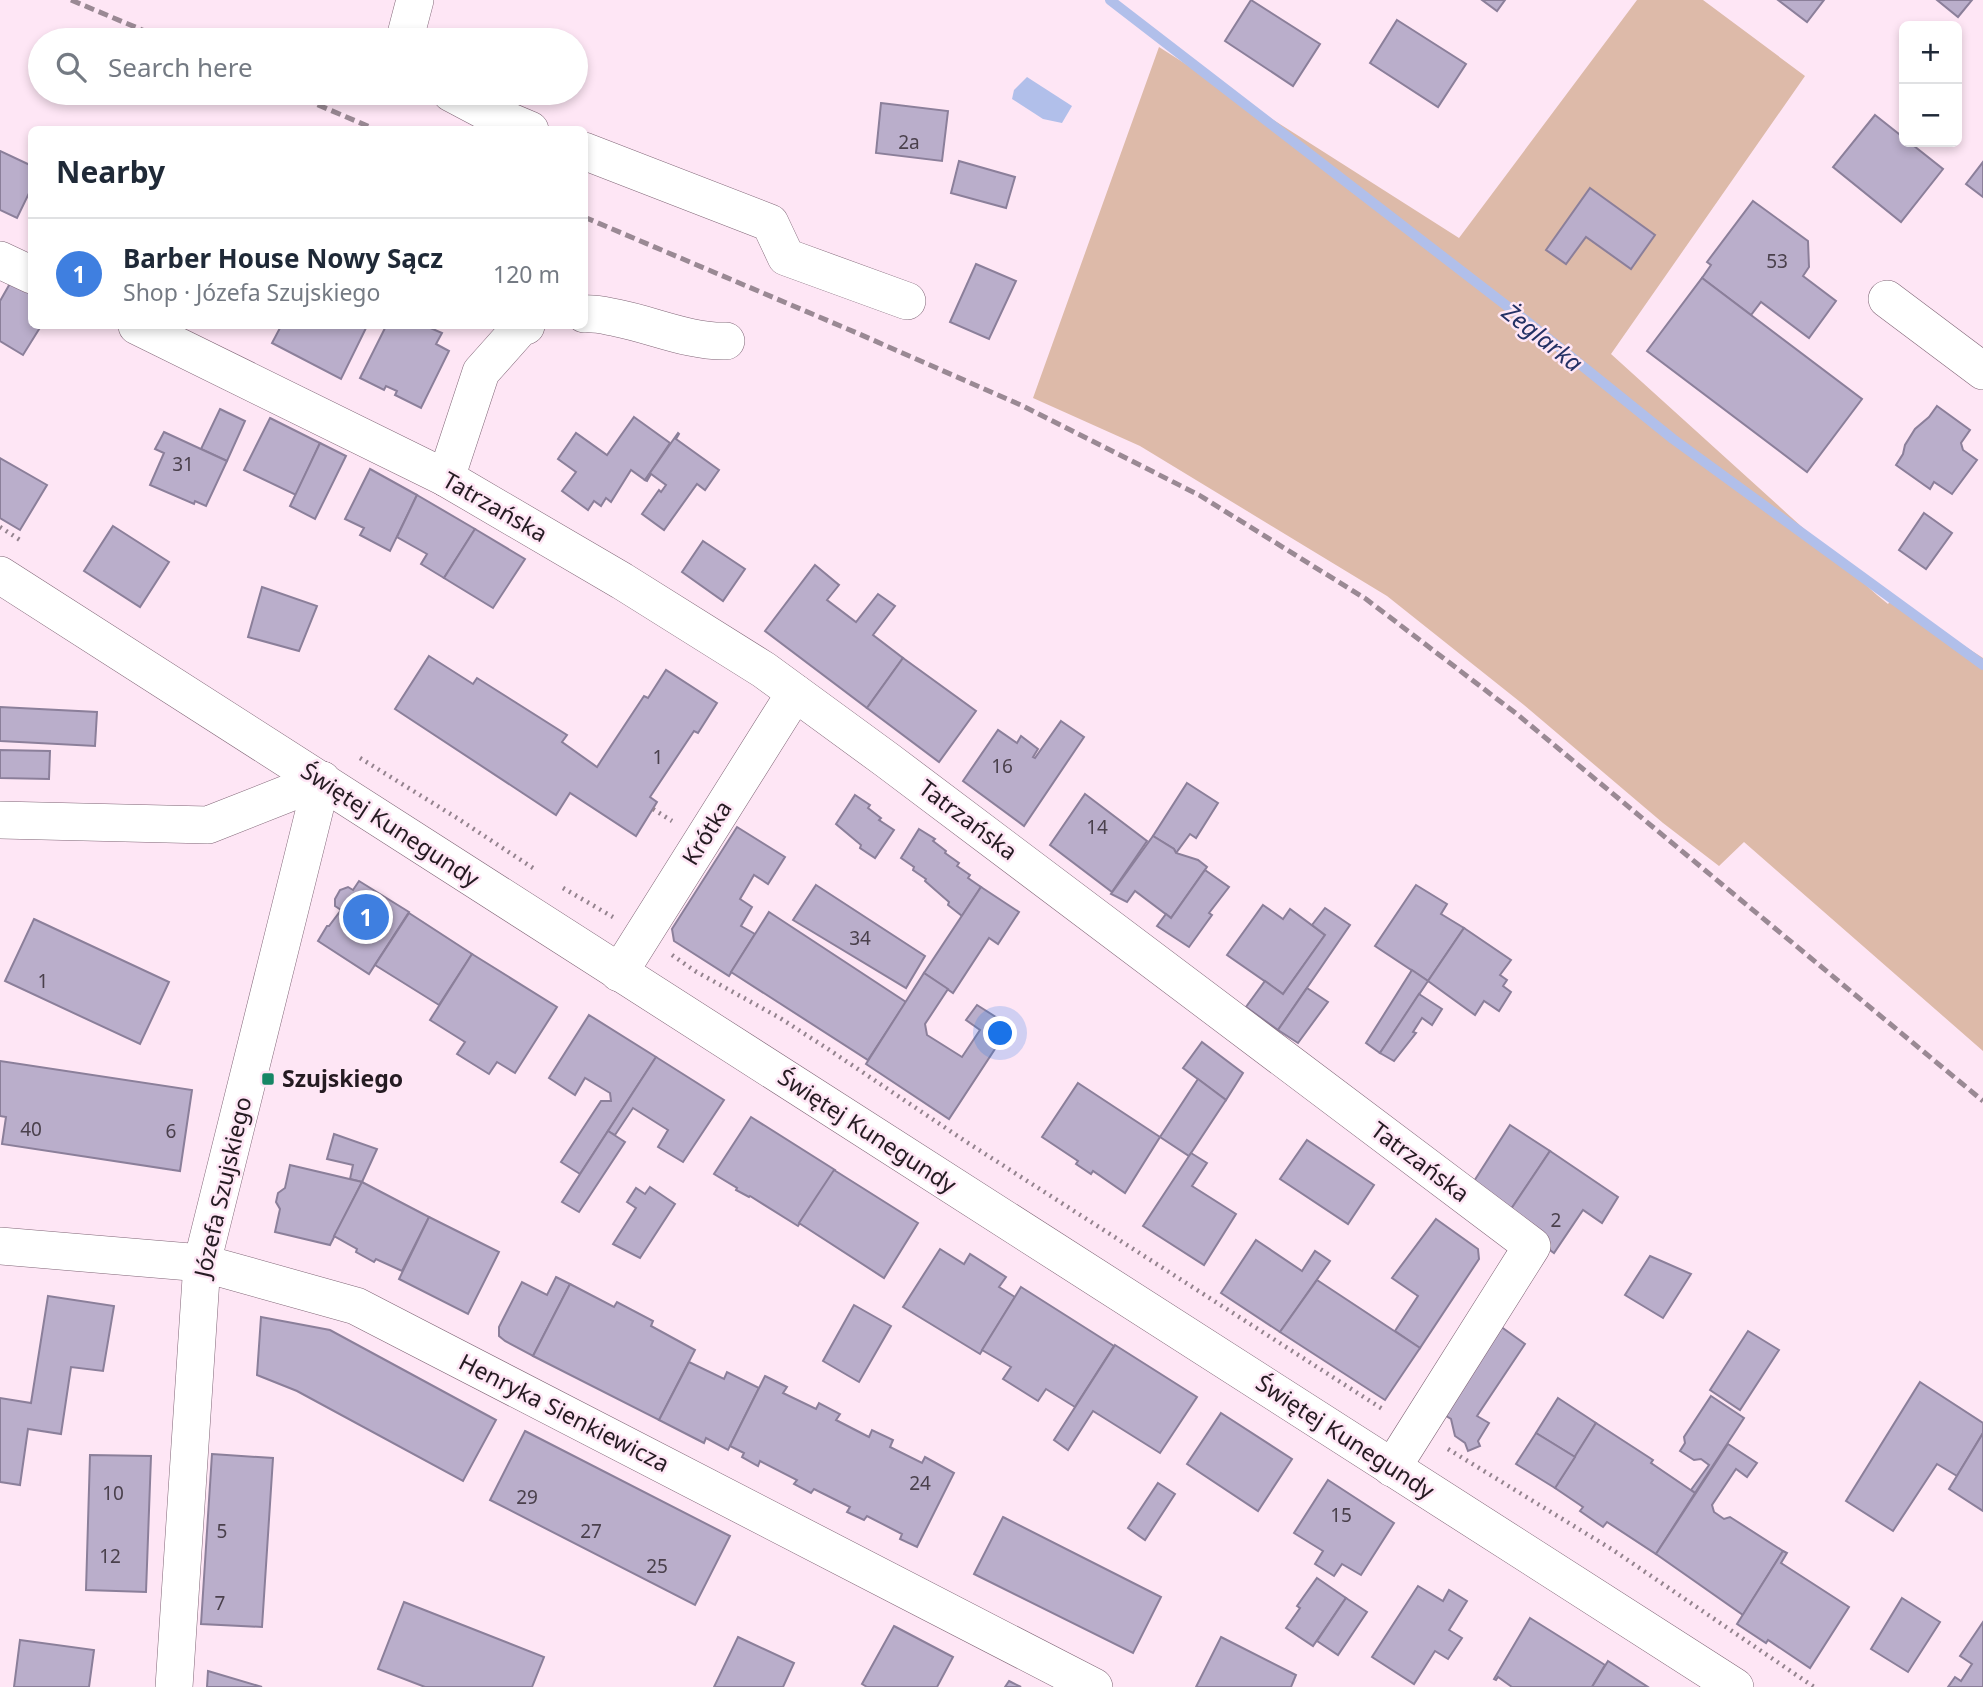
<!DOCTYPE html>
<meta charset="utf-8">
<style>
body{margin:0;font-family:"Noto Sans",sans-serif;background:#f2f2f3;color:#1f2937}
.controls{position:absolute;right:21px;top:21px;display:grid;overflow:hidden;border-radius:10px;box-shadow:0 4px 10px #0003}
.controls button{width:63px;height:63px;display:grid;place-items:center;padding:0;border:0;border-bottom:2px solid #e0e1e3;background:#fff;color:#1f2937;font:35px sans-serif}
.you{position:absolute;left:1001px;top:1034px;width:24px;height:24px;margin:-18px;border:5px solid #fff;border-radius:50%;background:#1a73e8;box-shadow:0 0 0 10px #1a73e833}
.badge{display:grid;place-items:center;width:46px;height:46px;border-radius:50%;background:#d93025;color:#fff;font-size:23px;font-weight:700}
.pin{position:absolute;translate:-50% -50%;border:4px solid #fff;box-shadow:0 2px 7px #0006}
.list{margin:0;padding:0;list-style:none}
h2{display:flex;justify-content:space-between;align-items:center;height:91px;margin:0;padding:0 28px;font-size:30px}
h2 small{font-size:23px;font-weight:400;color:#747a83}
.list li{display:grid;grid-template-columns:46px 1fr auto;gap:21px;align-items:center;box-sizing:border-box;height:112px;padding:0 28px;border-top:2px solid #e0e1e3}
.list b{display:block;font-size:26px;white-space:nowrap}
.list p{margin:0;font-size:23px;white-space:nowrap;color:#747a83}
.list em{font-size:23px;font-style:normal;color:#747a83}
.icon{flex:none;width:38px;height:38px;fill:none;stroke:currentColor;stroke-width:2;stroke-linecap:round;stroke-linejoin:round}
.map{position:relative;flex:none;width:1983px;height:1687px;overflow:hidden}
.search{position:absolute;background:#fff;box-shadow:0 4px 10px #0003;left:28px;top:28px;width:560px;height:77px;display:flex;align-items:center;gap:18px;box-sizing:border-box;padding:0 24px;border-radius:38px;color:#747a83;font-size:26px}
.panel{position:absolute;background:#fff;box-shadow:0 4px 10px #0003;left:28px;top:126px;width:560px;height:203px;border-radius:10px}
.map>svg:first-child{display:block}
.green{fill:#ddbaa9}
.water{fill:#b1bfea}
.lines{fill:none;stroke-linecap:round;stroke-linejoin:round}
.stream{stroke:#b1bfea;stroke-width:10}
.building{fill:#baaecb;stroke:#8b7f9a;stroke-width:2}
.minor-casing{stroke:#806677;stroke-width:38}
.path{stroke:#94838e;stroke-width:4.5;stroke-dasharray:2 5;stroke-linecap:butt}
.minor{stroke:#fff;stroke-width:37}
.rail{stroke:#9a8994;stroke-width:5;stroke-dasharray:10 5;stroke-linecap:butt}
.poi-dot{fill:#168665;stroke:#fee6f5;stroke-width:2.5}
.labels{text-anchor:middle;stroke-width:5;stroke-linejoin:round;paint-order:stroke}
.number-label{font-size:19px;fill:#4a404c}
.street-label{font-size:23px;fill:#251b22;stroke:#fee6f5}
.poi-label{font-size:23px;font-weight:bold;fill:#251b22;stroke:#fee6f5;text-anchor:start}
.water-label{font-size:24px;font-style:italic;fill:#243165;stroke:#fee6f5}
</style>
<div class="map">
<svg width="1983" height="1687" viewBox="0 0 1983 1687">
<rect width="100%" height="100%" fill="#fee6f5"/>
<polygon class="green" points="1637,0 1703,0 1805,76 1611,354 1877,595 1888,604 1892,599 1983,658 1983,1051 1744,842 1719,866 1663,823 1524,705 1387,596 1140,446 1033,398 1159,47 1459,238"/>
<polygon class="water" points="1027,77 1072,106 1062,123 1043,119 1012,99 1014,90"/>
<g class="lines">
<polyline class="stream" points="1110,0 1529,323 1673,439 1983,665"/>
</g>
<g class="building">
<polygon points="1251,0 1320,44 1293,86 1225,41"/>
<polygon points="1482,0 1505,0 1497,11"/>
<polygon points="1778,0 1824,0 1807,22"/>
<polygon points="1937,0 1972,0 1958,17"/>
<polygon points="1397,20 1466,64 1438,107 1370,63"/>
<polygon points="881,103 948,111 942,161 876,153"/>
<polygon points="1875,115 1904,138 1904,142 1909,142 1943,169 1901,222 1833,167"/>
<polygon points="0,151 32,166 32,187 17,218 0,210"/>
<polygon points="959,161 1015,177 1006,208 951,193"/>
<polygon points="1983,162 1983,197 1966,184"/>
<polygon points="1590,188 1655,235 1631,269 1586,237 1566,264 1546,250"/>
<polygon points="1753,201 1808,241 1809,267 1803,276 1836,301 1809,338 1761,302 1751,315 1702,278 1711,265 1707,262"/>
<polygon points="976,264 1016,281 989,339 950,322"/>
<polygon points="1702,278 1862,399 1807,472 1647,351"/>
<polygon points="12,280 32,292 32,326 41,326 23,355 0,341 0,301"/>
<polygon points="281,326 367,326 341,379 272,343"/>
<polygon points="386,326 426,326 442,333 436,344 449,351 421,408 395,395 397,391 386,386 384,390 360,378"/>
<polygon points="1937,406 1970,430 1961,443 1963,450 1977,460 1952,494 1934,482 1930,489 1896,465 1903,454 1905,445 1915,429 1929,417"/>
<polygon points="220,409 245,421 227,461 201,449"/>
<polygon points="634,417 670,443 645,480 631,470 611,502 606,498 601,506 594,501 588,510 562,491 576,472 558,459 576,433 607,455"/>
<polygon points="270,418 320,443 296,495 244,470"/>
<polygon points="164,432 227,461 206,506 195,501 194,504 150,485 164,453 155,449"/>
<polygon points="678,433 679,434 676,439 719,470 705,490 697,484 664,530 642,514 659,490 661,492 666,485 651,474 647,481 645,480"/>
<polygon points="320,443 346,456 315,519 290,506"/>
<polygon points="0,458 47,485 20,530 0,518"/>
<polygon points="370,469 417,495 390,551 360,535 364,528 345,519"/>
<polygon points="417,495 475,529 444,578 421,564 427,554 397,537"/>
<polygon points="1924,513 1952,533 1926,569 1899,550"/>
<polygon points="113,526 169,562 140,607 84,571"/>
<polygon points="475,529 525,559 493,608 444,578"/>
<polygon points="703,541 745,569 723,601 682,572"/>
<polygon points="815,565 839,585 827,600 856,622 878,594 895,606 873,635 903,658 867,708 765,631"/>
<polygon points="262,587 317,606 299,651 248,637"/>
<polygon points="429,656 473,684 477,678 567,735 562,742 597,767 644,696 648,698 666,670 717,703 698,733 694,731 650,797 657,802 636,836 570,793 556,815 395,709"/>
<polygon points="903,658 976,711 939,762 867,708"/>
<polygon points="0,707 97,712 95,746 0,741"/>
<polygon points="1061,721 1084,737 1024,826 963,781 998,730 1017,743 1021,736 1038,749 1033,757 1035,758"/>
<polygon points="0,750 50,751 49,779 0,778"/>
<polygon points="1187,783 1218,803 1196,838 1190,834 1176,853 1174,849 1153,836"/>
<polygon points="1085,794 1147,841 1112,892 1050,845"/>
<polygon points="855,795 870,805 868,808 881,818 879,820 894,830 875,858 860,848 861,845 836,824"/>
<polygon points="737,827 785,857 768,884 754,875 740,899 752,907 741,926 755,934 729,976 674,941 672,929"/>
<polygon points="919,829 935,839 933,841 946,851 945,853 959,863 957,866 970,875 968,878 981,887 962,916 948,905 949,902 925,881 926,879 913,870 914,867 901,858"/>
<polygon points="1153,836 1174,849 1176,853 1198,860 1207,867 1171,918 1135,891 1127,902 1111,894"/>
<polygon points="1205,870 1229,887 1209,913 1212,915 1189,947 1157,926 1166,914 1171,918"/>
<polygon points="359,881 409,912 369,974 318,941 327,926 329,926 341,910 335,906 335,899 340,890 348,887 353,890"/>
<polygon points="816,885 925,956 906,988 793,920"/>
<polygon points="1416,885 1447,904 1441,914 1464,928 1428,981 1375,946"/>
<polygon points="981,887 1019,912 998,944 989,938 953,993 924,973"/>
<polygon points="1263,905 1283,919 1290,909 1325,935 1283,994 1227,955"/>
<polygon points="1325,908 1350,925 1278,1030 1246,1007 1265,981 1283,994 1325,935 1312,925"/>
<polygon points="769,912 906,1002 868,1060 731,972"/>
<polygon points="409,913 472,954 439,1005 375,965"/>
<polygon points="34,919 169,982 140,1044 5,981"/>
<polygon points="1464,928 1511,960 1500,975 1507,980 1503,986 1511,992 1499,1011 1484,1001 1475,1015 1428,981"/>
<polygon points="472,954 557,1007 515,1073 497,1062 489,1074 457,1054 465,1042 430,1020"/>
<polygon points="1412,970 1428,981 1380,1053 1366,1043"/>
<polygon points="924,973 948,989 925,1024 927,1035 962,1057 980,1030 966,1020 977,1005 1010,1026 949,1119 866,1064"/>
<polygon points="1307,988 1328,1002 1298,1043 1278,1030"/>
<polygon points="1419,994 1442,1009 1432,1025 1422,1018 1413,1032 1416,1033 1394,1061 1380,1053"/>
<polygon points="589,1015 656,1057 580,1174 561,1162 601,1101 611,1101 610,1093 585,1078 575,1095 549,1078"/>
<polygon points="1202,1042 1243,1073 1226,1100 1183,1068"/>
<polygon points="656,1057 724,1100 683,1162 658,1147 668,1130 633,1108 615,1135 608,1131"/>
<polygon points="0,1061 192,1090 180,1171 2,1144 6,1117 0,1116"/>
<polygon points="1198,1079 1226,1100 1189,1156 1160,1137"/>
<polygon points="1078,1083 1160,1137 1125,1193 1093,1171 1091,1174 1076,1164 1078,1161 1042,1137"/>
<polygon points="751,1117 835,1170 798,1226 750,1196 749,1197 736,1190 737,1188 714,1174"/>
<polygon points="1510,1125 1550,1151 1505,1218 1469,1189"/>
<polygon points="608,1131 625,1142 579,1212 562,1202"/>
<polygon points="334,1134 377,1149 362,1182 350,1179 353,1165 327,1159"/>
<polygon points="1307,1140 1374,1185 1348,1224 1280,1179"/>
<polygon points="1550,1151 1618,1197 1602,1223 1583,1210 1554,1253 1505,1218"/>
<polygon points="1191,1153 1207,1163 1192,1186 1236,1214 1204,1265 1143,1226"/>
<polygon points="290,1165 362,1182 330,1245 275,1232 280,1209 276,1202 278,1193 285,1188"/>
<polygon points="834,1170 918,1223 884,1278 799,1223"/>
<polygon points="362,1182 429,1217 402,1271 376,1259 374,1262 356,1252 357,1249 334,1236"/>
<polygon points="650,1187 675,1204 640,1258 613,1244 636,1208 627,1202 636,1188 645,1194"/>
<polygon points="429,1217 499,1252 468,1314 399,1279"/>
<polygon points="1436,1219 1478,1249 1479,1259 1420,1348 1395,1331 1418,1296 1392,1278"/>
<polygon points="1256,1240 1302,1271 1315,1251 1330,1261 1280,1332 1221,1293"/>
<polygon points="940,1249 964,1264 970,1254 1006,1277 999,1287 1015,1297 980,1354 903,1307"/>
<polygon points="1650,1256 1691,1274 1663,1318 1625,1295"/>
<polygon points="556,1277 570,1284 533,1356 505,1341 499,1336 499,1327 522,1282 547,1295"/>
<polygon points="1317,1280 1420,1348 1385,1400 1280,1332"/>
<polygon points="570,1284 614,1307 617,1302 653,1321 651,1326 695,1350 659,1420 533,1356"/>
<polygon points="1021,1287 1114,1346 1075,1407 1046,1389 1038,1401 1003,1379 1011,1367 982,1350"/>
<polygon points="48,1296 114,1306 103,1371 71,1367 61,1434 28,1429 20,1485 0,1482 0,1398 31,1403"/>
<polygon points="854,1305 891,1326 859,1382 823,1361"/>
<polygon points="261,1317 330,1330 496,1420 463,1481 297,1391 257,1375"/>
<polygon points="1500,1326 1525,1344 1477,1416 1489,1423 1478,1441 1480,1446 1468,1451 1465,1443 1455,1436 1451,1419 1441,1413"/>
<polygon points="1748,1331 1779,1350 1740,1410 1710,1390"/>
<polygon points="1115,1345 1197,1397 1160,1453 1093,1411 1068,1450 1054,1440"/>
<polygon points="689,1362 724,1379 727,1372 759,1388 728,1450 706,1438 704,1443 659,1420"/>
<polygon points="765,1376 787,1387 783,1393 816,1409 819,1403 840,1414 836,1420 869,1437 872,1430 893,1440 890,1447 922,1463 925,1457 954,1473 917,1547 900,1539 902,1534 867,1516 864,1520 847,1512 850,1507 814,1489 811,1493 794,1484 797,1480 760,1461 758,1466 742,1457 744,1453 730,1446"/>
<polygon points="1920,1382 1983,1423 1983,1433 1957,1476 1937,1464 1893,1531 1846,1501"/>
<polygon points="1711,1396 1744,1418 1695,1493 1691,1490 1709,1465 1701,1459 1694,1460 1680,1451 1685,1443 1684,1437"/>
<polygon points="1558,1398 1596,1423 1575,1457 1536,1433"/>
<polygon points="1221,1413 1292,1459 1258,1511 1187,1464"/>
<polygon points="1596,1423 1653,1460 1651,1463 1695,1493 1656,1554 1607,1522 1603,1527 1580,1511 1583,1507 1555,1488"/>
<polygon points="525,1431 730,1536 695,1605 490,1500"/>
<polygon points="1536,1433 1575,1457 1555,1488 1516,1464"/>
<polygon points="1983,1433 1983,1511 1949,1489"/>
<polygon points="1728,1444 1757,1463 1747,1477 1736,1469 1712,1505 1714,1512 1724,1519 1730,1517 1783,1551 1743,1615 1656,1554"/>
<polygon points="212,1454 273,1458 262,1627 201,1624"/>
<polygon points="90,1455 151,1456 146,1592 86,1590"/>
<polygon points="1328,1480 1394,1523 1361,1575 1342,1564 1334,1576 1315,1564 1323,1551 1294,1533"/>
<polygon points="1158,1483 1175,1494 1145,1540 1128,1528"/>
<polygon points="1003,1517 1161,1597 1133,1653 974,1574"/>
<polygon points="1783,1551 1787,1553 1781,1563 1849,1607 1810,1668 1768,1640 1766,1643 1737,1624"/>
<polygon points="1317,1578 1346,1598 1313,1646 1286,1628 1300,1608 1297,1606"/>
<polygon points="1418,1586 1443,1601 1449,1590 1467,1601 1449,1630 1462,1638 1448,1659 1435,1651 1414,1684 1372,1657"/>
<polygon points="1346,1598 1367,1612 1338,1655 1317,1641"/>
<polygon points="1902,1598 1940,1622 1908,1672 1871,1649"/>
<polygon points="404,1602 544,1657 532,1687 425,1687 378,1669"/>
<polygon points="1530,1618 1605,1665 1592,1687 1512,1687 1498,1677 1496,1680 1494,1679"/>
<polygon points="1983,1622 1983,1687 1948,1687 1955,1677 1961,1681 1972,1664 1960,1656"/>
<polygon points="894,1626 953,1657 937,1687 867,1687 862,1684"/>
<polygon points="738,1637 794,1663 783,1687 714,1687"/>
<polygon points="1221,1637 1296,1675 1291,1687 1196,1687"/>
<polygon points="20,1640 94,1650 89,1687 14,1687"/>
<polygon points="1608,1661 1648,1687 1592,1687"/>
<polygon points="208,1671 262,1687 207,1687"/>
<polygon points="1009,1681 1021,1687 1005,1687"/>
</g>
<g class="lines">
<g class="minor-casing">
<g id="minor">
<polyline points="406,40 405,38 415,0"/>
<polyline points="451,93 485,111 530,130"/>
<polyline points="584,151 770,223 786,257 907,301"/>
<polyline points="0,260 32,275"/>
<polyline points="1887,299 1983,371"/>
<path d="M 584,314 C 596,313 606,316 617,318 C 653,325 689,342 726,341"/>
<polyline points="137,326 446,478 622,581 764,670 887,760 1532,1246 1392,1468"/>
<polyline points="446,478 481,372 521,327 526,326"/>
<polyline points="0,575 1735,1687"/>
<polyline points="0,820 208,825 322,780"/>
<polyline points="619,973 795,693"/>
<polyline points="0,1246 202,1263 356,1306 1094,1687"/>
<polyline points="174,1687 202,1263 322,780"/>
</g>
</g>
<g class="path">
<polyline points="0,527 23,542"/>
<polyline points="360,758 457,818 536,870"/>
<polyline points="653,809 672,821"/>
<polyline points="563,888 613,917"/>
<polyline points="672,955 695,971 780,1018 828,1049 965,1141 1384,1410"/>
<polyline points="1448,1449 1613,1550 1814,1687"/>
</g>
<use href="#minor" class="minor"/>
<g class="rail">
<polyline points="71,0 166,40"/>
<polyline points="290,93 377,130"/>
<polyline points="584,217 857,333 1023,406 1199,495 1366,599 1518,715 1983,1101"/>
</g>
</g>
<rect class="poi-dot" x="261" y="1072" width="14" height="14" rx="3.5"/>
<g class="labels">
<g class="number-label">
<text x="909" y="149">2a</text>
<text x="1777" y="268">53</text>
<text x="183" y="471">31</text>
<text x="658" y="764">1</text>
<text x="1002" y="773">16</text>
<text x="1097" y="834">14</text>
<text x="860" y="945">34</text>
<text x="43" y="988">1</text>
<text x="31" y="1136">40</text>
<text x="171" y="1138">6</text>
<text x="1556" y="1227">2</text>
<text x="920" y="1490">24</text>
<text x="113" y="1500">10</text>
<text x="527" y="1504">29</text>
<text x="1341" y="1522">15</text>
<text x="222" y="1538">5</text>
<text x="591" y="1538">27</text>
<text x="110" y="1563">12</text>
<text x="657" y="1573">25</text>
<text x="220" y="1610">7</text>
</g>
<g class="street-label">
<text transform="translate(495 507) rotate(30)" y="8">Tatrzańska</text>
<text transform="translate(968 820) rotate(37)" y="8">Tatrzańska</text>
<text transform="translate(390 825) rotate(33)" y="8">Świętej Kunegundy</text>
<text transform="translate(707 833) rotate(-58)" y="8">Krótka</text>
<text transform="translate(867 1131) rotate(33)" y="8">Świętej Kunegundy</text>
<text transform="translate(1420 1162) rotate(37)" y="8">Tatrzańska</text>
<text transform="translate(223 1187) rotate(-77)" y="8">Józefa Szujskiego</text>
<text transform="translate(564 1413) rotate(27)" y="8">Henryka Sienkiewicza</text>
<text transform="translate(1345 1437) rotate(33)" y="8">Świętej Kunegundy</text>
</g>
<g class="poi-label">
<text x="282" y="1087">Szujskiego</text>
</g>
<g class="water-label">
<text transform="translate(1542 338) rotate(38)" y="8">Żeglarka</text>
</g>
</g>
</svg>
<div class="controls">
<button>+</button>
<button>−</button>
</div>
<div class="you"></div>
<div class="pin badge" style="left:366px;top:917px;background:#3f7fe0">1</div>
<div class="search"><svg class="icon" aria-label="search" viewBox="0 0 24 24"><circle cx="10" cy="10" r="6"/><path d="M15 15l6 6"/></svg>Search here</div>
<section class="panel">
<h2>Nearby<small></small></h2>
<ul class="list">
<li><span class="badge" style="background:#3f7fe0">1</span><div><b>Barber House Nowy Sącz</b><p>Shop · Józefa Szujskiego</p></div><em>120 m</em></li>
</ul>
</section>
</div>
